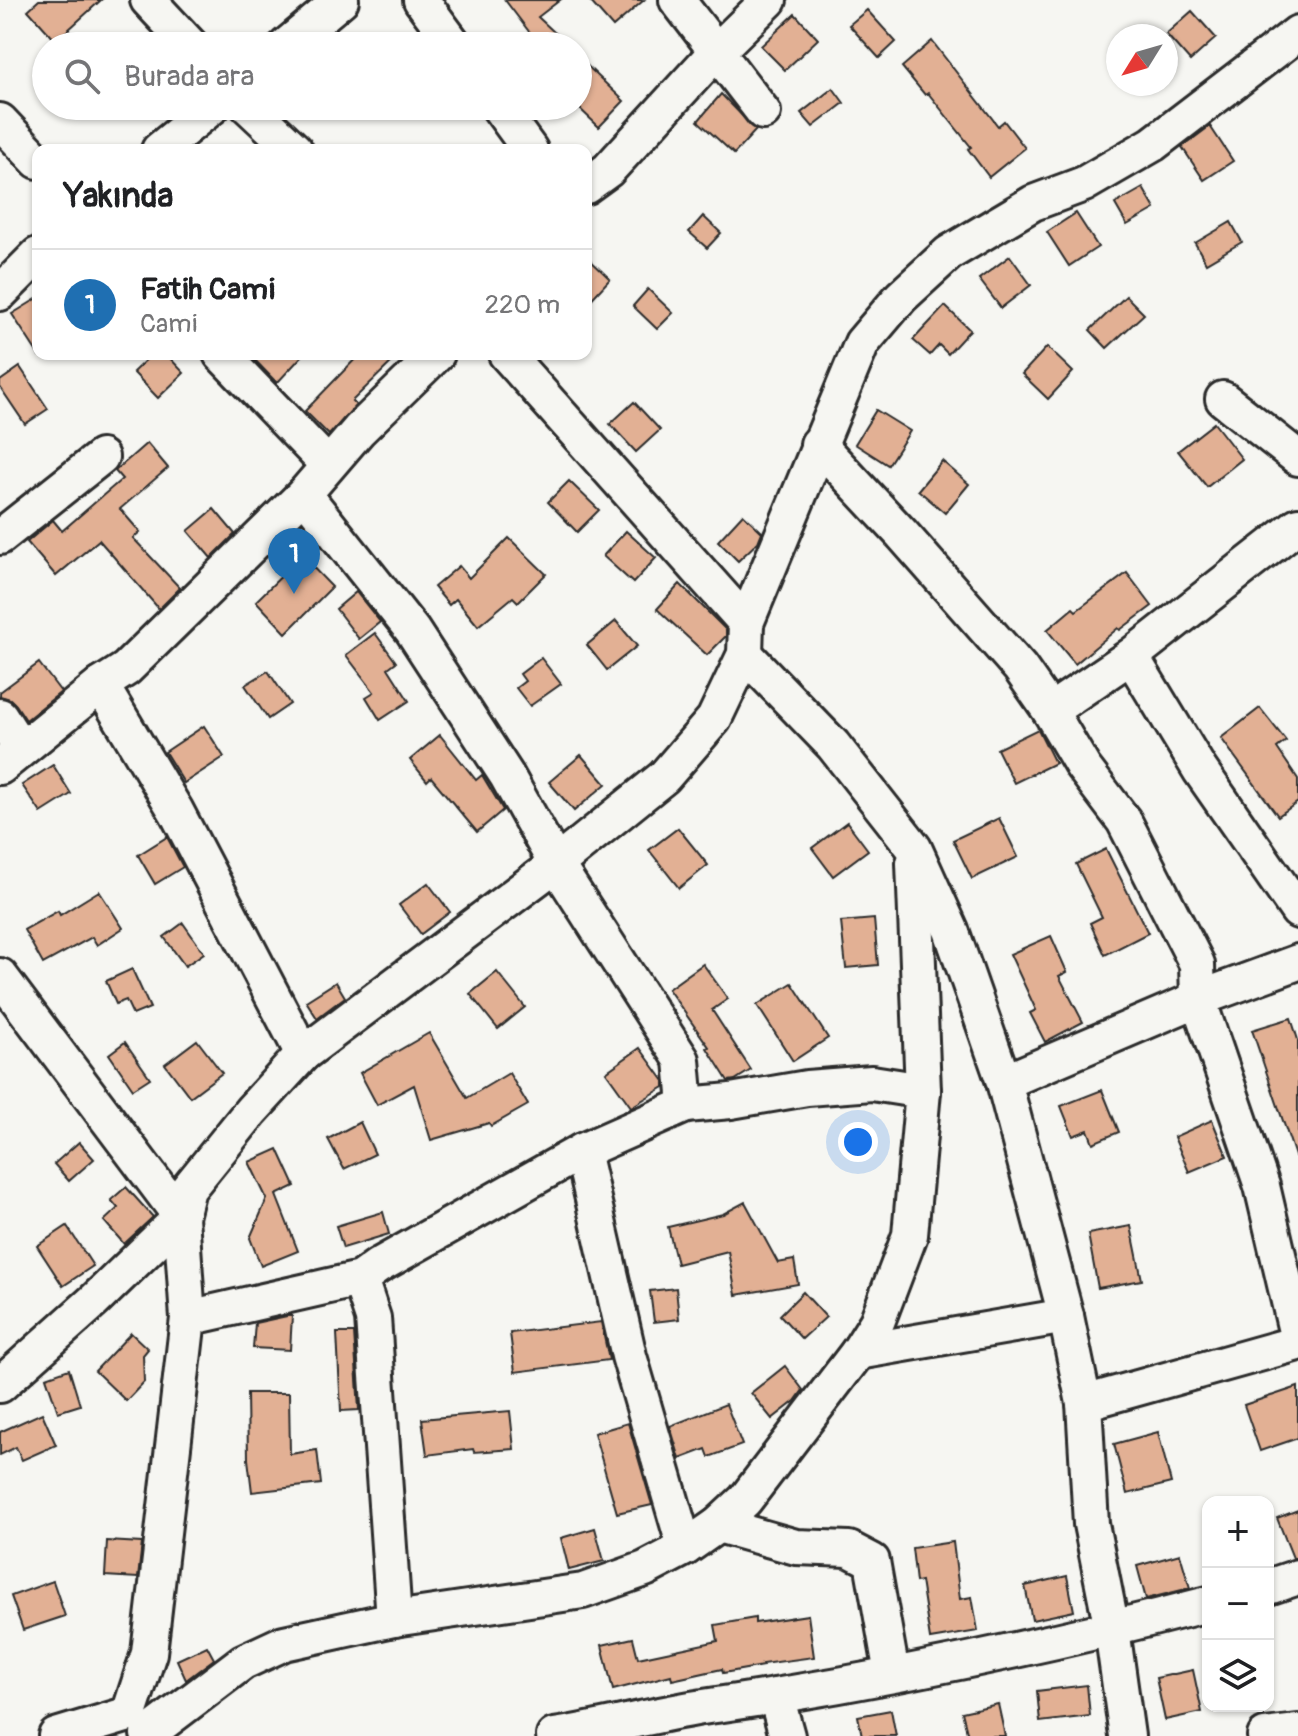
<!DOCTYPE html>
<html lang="tr">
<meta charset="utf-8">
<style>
body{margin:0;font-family:Pangolin,sans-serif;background:#f2f2f2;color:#202124}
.controls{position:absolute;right:24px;bottom:24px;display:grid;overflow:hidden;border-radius:16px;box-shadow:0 2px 6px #0004}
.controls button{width:72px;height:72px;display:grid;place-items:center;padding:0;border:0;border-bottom:2px solid #e0e0e0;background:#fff;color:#202124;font:40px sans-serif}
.compass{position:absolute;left:1106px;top:24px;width:72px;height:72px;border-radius:50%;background:#fff;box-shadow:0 2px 6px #0004;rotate:233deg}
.you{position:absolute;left:858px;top:1142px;width:28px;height:28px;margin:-20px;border:6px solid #fff;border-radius:50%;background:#1a73e8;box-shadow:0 0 0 12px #1a73e833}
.badge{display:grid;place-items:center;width:52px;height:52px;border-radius:50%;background:#1f6fb2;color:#fff;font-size:26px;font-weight:700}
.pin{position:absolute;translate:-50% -66px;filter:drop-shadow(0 2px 4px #0008)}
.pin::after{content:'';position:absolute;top:42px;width:28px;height:24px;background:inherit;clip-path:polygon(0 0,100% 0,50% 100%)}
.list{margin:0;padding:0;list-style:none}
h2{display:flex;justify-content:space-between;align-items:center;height:104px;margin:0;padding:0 32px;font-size:34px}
h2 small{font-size:26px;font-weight:400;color:#757577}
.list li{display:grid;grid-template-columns:52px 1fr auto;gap:24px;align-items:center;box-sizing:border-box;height:112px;padding:0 32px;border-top:2px solid #e0e0e0}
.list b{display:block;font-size:30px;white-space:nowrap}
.list p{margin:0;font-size:26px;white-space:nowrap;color:#757577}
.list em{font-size:26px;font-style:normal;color:#757577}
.icon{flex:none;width:44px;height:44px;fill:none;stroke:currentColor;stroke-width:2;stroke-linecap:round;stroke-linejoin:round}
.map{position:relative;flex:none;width:1298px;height:1736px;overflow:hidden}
.search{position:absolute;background:#fff;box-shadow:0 2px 6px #0004;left:32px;top:32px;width:560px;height:88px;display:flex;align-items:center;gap:20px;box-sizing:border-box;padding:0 28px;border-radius:44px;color:#757577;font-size:30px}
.panel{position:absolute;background:#fff;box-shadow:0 2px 6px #0004;left:32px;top:144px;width:560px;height:216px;border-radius:16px}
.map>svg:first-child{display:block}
.building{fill:#e2b094;stroke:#2b2b2b;stroke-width:2}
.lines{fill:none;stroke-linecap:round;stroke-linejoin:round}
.minor-casing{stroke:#2b2b2b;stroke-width:40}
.minor{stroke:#f6f6f2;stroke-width:34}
</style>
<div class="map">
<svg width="1298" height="1736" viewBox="0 0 1298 1736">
<rect width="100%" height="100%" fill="#f6f6f2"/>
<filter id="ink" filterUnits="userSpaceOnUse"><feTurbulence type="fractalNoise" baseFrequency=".0125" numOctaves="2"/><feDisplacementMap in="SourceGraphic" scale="16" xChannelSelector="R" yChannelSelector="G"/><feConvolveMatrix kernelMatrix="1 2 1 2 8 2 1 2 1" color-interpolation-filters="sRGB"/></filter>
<g filter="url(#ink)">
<g class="building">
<polygon points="39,0 101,0 56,41 28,10"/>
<polygon points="505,0 560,0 538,17 569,46 540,46"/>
<polygon points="589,0 644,0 613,27"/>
<polygon points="867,10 896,42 879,58 849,25"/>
<polygon points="1192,11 1216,38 1190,61 1166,34"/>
<polygon points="795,14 818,39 785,70 761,46"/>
<polygon points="932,41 998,126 1004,121 1025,148 989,177 968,149 971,147 928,93 925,95 902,67"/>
<polygon points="578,57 624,101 599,127 578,107"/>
<polygon points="833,88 844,103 813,127 801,113"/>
<polygon points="721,94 756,130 734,154 698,121"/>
<polygon points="1210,126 1233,161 1204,180 1182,147"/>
<polygon points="1143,188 1155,209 1127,225 1115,204"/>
<polygon points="1076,213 1098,247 1069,266 1047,232"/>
<polygon points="703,216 721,233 707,248 689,232"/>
<polygon points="1231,222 1242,242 1206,263 1195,243"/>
<polygon points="586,256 610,279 586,305"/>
<polygon points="1010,256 1031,285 1001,308 979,279"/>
<polygon points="648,289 673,313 657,329 633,306"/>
<polygon points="1126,296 1144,314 1107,348 1090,330"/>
<polygon points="38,298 38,354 12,314"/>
<polygon points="945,306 970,330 948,354 939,345 930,355 913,340"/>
<polygon points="1047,347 1073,372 1048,399 1022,374"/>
<polygon points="152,354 166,354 184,373 158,398 133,372"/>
<polygon points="249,354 304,354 277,383"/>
<polygon points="360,354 400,354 352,401 356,405 329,435 305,411"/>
<polygon points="20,367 48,409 25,424 0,387 0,381"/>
<polygon points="634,402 660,430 636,452 610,424"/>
<polygon points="876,410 910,431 888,465 855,444"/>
<polygon points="1214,423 1242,459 1207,487 1178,451"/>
<polygon points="147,443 168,468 120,509 140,532 133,538 180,588 159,609 99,540 56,576 27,542 53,520 62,531 122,479 115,471"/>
<polygon points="942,461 969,484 945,513 918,490"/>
<polygon points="569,481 599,510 577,532 548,502"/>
<polygon points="214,509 235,534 211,558 188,531"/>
<polygon points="743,514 762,532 758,542 738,561 718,541"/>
<polygon points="626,531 656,558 633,583 603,556"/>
<polygon points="509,538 546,574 518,602 513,597 478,626 456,599 449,605 434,587 459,566 469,578"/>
<polygon points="302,556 332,587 286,633 256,601"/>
<polygon points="1127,573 1152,606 1120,630 1118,628 1075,664 1047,630 1073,608 1076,611"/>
<polygon points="680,584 726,630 726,636 707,655 657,609"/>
<polygon points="356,592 380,622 359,639 336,609"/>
<polygon points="616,621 637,646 607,670 587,645"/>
<polygon points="375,633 396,662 388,668 409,701 380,720 366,697 374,692 346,655"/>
<polygon points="541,658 561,684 530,706 516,688 525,681 520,674"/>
<polygon points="39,663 61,692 26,720 16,705 10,699 0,696 0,692"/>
<polygon points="268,671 290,704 268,719 245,685"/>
<polygon points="1260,708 1286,741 1277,748 1298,779 1298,802 1278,816 1221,738"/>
<polygon points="204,726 224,757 184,783 165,752"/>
<polygon points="1038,729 1055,763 1014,783 997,749"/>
<polygon points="440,735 476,780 482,775 503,810 477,832 431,777 427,781 410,760"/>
<polygon points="581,755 606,784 574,811 549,782"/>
<polygon points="53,765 71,794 41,813 22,785"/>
<polygon points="999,818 1018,857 972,879 953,840"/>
<polygon points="847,822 868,850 833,876 812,848"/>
<polygon points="678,828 708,865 679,888 649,850"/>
<polygon points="167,837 183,867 155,884 138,855"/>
<polygon points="1106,849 1148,933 1105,955 1090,923 1102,917 1076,864"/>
<polygon points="428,883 450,912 421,934 399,905"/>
<polygon points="99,891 123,928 97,945 92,937 43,964 24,930 58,911 60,915"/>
<polygon points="874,919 878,965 846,968 841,922"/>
<polygon points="183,923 204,953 185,966 164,937"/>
<polygon points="1051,936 1067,972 1059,976 1083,1022 1045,1042 1030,1013 1036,1010 1010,954"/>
<polygon points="703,964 728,999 712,1010 751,1070 735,1080 728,1081 707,1048 709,1047 668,989"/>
<polygon points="132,969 150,1008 133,1015 126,1000 116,1004 106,981"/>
<polygon points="497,972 525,1007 498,1029 470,994"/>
<polygon points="336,982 345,997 317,1018 306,1001"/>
<polygon points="792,983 828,1038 793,1061 757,1005"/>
<polygon points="1291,1018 1298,1040 1298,1156 1295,1156 1252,1030"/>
<polygon points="429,1033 467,1098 509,1073 528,1105 491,1126 489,1123 431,1140 414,1085 377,1105 360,1073"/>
<polygon points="197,1040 222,1073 190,1097 165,1064"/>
<polygon points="125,1042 150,1078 133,1089 109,1054"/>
<polygon points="640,1048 664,1081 664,1087 631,1107 606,1072"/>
<polygon points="1102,1090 1119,1132 1093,1143 1088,1130 1073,1136 1061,1106"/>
<polygon points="1212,1120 1227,1156 1189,1172 1174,1137"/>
<polygon points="360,1122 375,1154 344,1169 328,1139"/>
<polygon points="79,1142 94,1159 69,1181 54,1164"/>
<polygon points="278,1149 295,1186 276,1195 298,1251 261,1266 250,1238 267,1199 249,1162"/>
<polygon points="126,1187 153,1217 124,1244 104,1221 118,1208 111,1200"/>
<polygon points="745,1202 778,1263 794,1260 798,1284 736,1295 728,1251 677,1264 668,1227 723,1214"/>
<polygon points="383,1212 389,1234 343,1248 336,1226"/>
<polygon points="67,1226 93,1266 63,1286 37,1246"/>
<polygon points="1131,1226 1142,1280 1098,1288 1088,1234"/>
<polygon points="676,1288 679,1319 654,1322 650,1291"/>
<polygon points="803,1292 826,1317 802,1339 780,1315"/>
<polygon points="287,1316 292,1316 290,1350 253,1348 255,1323"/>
<polygon points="601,1322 609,1360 515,1372 510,1333"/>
<polygon points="131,1333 148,1349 143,1355 144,1382 126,1401 95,1371"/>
<polygon points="337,1333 354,1333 359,1410 341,1411"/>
<polygon points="785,1366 803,1390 795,1401 772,1419 751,1393"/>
<polygon points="69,1369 80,1405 58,1412 46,1377"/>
<polygon points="1298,1387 1298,1438 1260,1451 1244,1405"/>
<polygon points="247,1393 289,1393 290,1454 317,1450 321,1484 252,1492 248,1459"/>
<polygon points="726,1404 742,1445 709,1457 706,1449 680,1459 670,1426"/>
<polygon points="510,1411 514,1449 474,1452 473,1449 427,1455 422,1419"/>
<polygon points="42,1413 56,1445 22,1460 16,1447 0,1455 0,1432"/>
<polygon points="628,1423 652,1505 617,1513 594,1433"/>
<polygon points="1158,1432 1171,1483 1127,1494 1114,1444"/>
<polygon points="1298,1510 1298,1558 1293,1558 1277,1518"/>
<polygon points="595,1528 604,1561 569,1570 561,1538"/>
<polygon points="107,1541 142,1543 138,1578 105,1576"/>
<polygon points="953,1542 960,1599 972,1597 978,1631 930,1639 921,1581 916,1582 912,1548"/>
<polygon points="1180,1554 1190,1588 1146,1599 1137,1566"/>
<polygon points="1067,1576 1074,1611 1032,1620 1025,1586"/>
<polygon points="53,1581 65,1616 23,1630 11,1596"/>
<polygon points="808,1615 814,1657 762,1664 763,1666 723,1673 722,1669 672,1680 671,1675 613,1690 602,1645 633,1638 638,1658 718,1641 715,1625 755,1618 755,1623"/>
<polygon points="207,1646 214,1659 186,1680 177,1660"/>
<polygon points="1193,1670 1202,1712 1165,1720 1156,1678"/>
<polygon points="1087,1685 1090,1716 1040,1722 1037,1691"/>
<polygon points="998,1704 1005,1736 968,1736 962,1712"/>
<polygon points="891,1710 896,1736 862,1736 858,1716"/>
</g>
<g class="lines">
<g class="minor-casing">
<g id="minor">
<polyline points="148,0 191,46"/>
<polyline points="421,0 455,46"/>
<polyline points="677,0 763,112"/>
<polyline points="286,46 341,0"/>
<polyline points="248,106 295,150"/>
<polyline points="498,106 530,150"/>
<polyline points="0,121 38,161"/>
<polyline points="159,150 213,106"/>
<polyline points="586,186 608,170 716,52 769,0"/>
<polyline points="0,293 38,255"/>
<polyline points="221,354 328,465"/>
<polyline points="506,354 746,623"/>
<polyline points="1223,399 1298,458"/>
<polyline points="818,444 902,534 1020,668 1050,711 1083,767 1124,821 1197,964 1198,999 1262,1186 1298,1340"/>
<polyline points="1298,525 1131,656 1200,770 1298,911"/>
<polyline points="0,537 101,457"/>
<polyline points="745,654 833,745 914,848 951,930 1004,1082 1066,1316 1084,1403 1091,1524 1112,1629 1127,1736"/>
<polyline points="101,685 176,811 303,1054"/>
<polyline points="1050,711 1131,656"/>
<polyline points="0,716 21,749"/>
<polyline points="0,767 101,685 126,669 304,494 359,430 437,354"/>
<polyline points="914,863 923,1091"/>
<polyline points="0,976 181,1217 94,1301 0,1385"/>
<polyline points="1004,1082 1198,999 1298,962"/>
<polyline points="582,1151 629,1356 685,1548"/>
<polyline points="360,1279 373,1318 394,1619"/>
<polyline points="188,1318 360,1279 378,1266 582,1151 686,1105"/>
<polyline points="858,1352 1066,1316"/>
<polyline points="1084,1403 1298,1343"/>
<polyline points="718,1525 796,1547 849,1549 872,1561 892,1674"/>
<polyline points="1268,1587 1298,1577"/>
<polyline points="776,1696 787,1736"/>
<polyline points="148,1734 243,1662 284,1643 394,1619 583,1591 645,1569 685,1548 718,1525 745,1500 858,1352 877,1322 910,1235 923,1091 872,1083 807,1088 731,1101 686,1105 682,1060 556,864 507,776 412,630 304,494"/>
<polyline points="56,1736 129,1714 149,1653 188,1318 181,1217 188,1189 251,1111 303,1054 556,864 664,777 714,719 745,654 746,623 862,343 901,297 949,253 1033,203 1084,184 1153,144 1298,33"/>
<path d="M 554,1736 C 600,1729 645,1717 691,1709 C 719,1704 747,1701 775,1696 C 920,1672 1066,1641 1208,1604"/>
<polyline points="1265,1736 1298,1732"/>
</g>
</g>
<use href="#minor" class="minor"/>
</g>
</g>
</svg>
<div class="controls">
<button>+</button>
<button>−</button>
<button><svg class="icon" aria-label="layers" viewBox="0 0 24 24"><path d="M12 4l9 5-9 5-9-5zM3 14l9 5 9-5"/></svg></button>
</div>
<svg class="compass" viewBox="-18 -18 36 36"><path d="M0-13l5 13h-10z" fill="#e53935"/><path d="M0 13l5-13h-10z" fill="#757577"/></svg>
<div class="you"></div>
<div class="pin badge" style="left:294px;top:594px">1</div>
<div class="search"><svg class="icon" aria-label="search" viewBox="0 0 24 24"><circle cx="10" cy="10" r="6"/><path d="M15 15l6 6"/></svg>Burada ara</div>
<section class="panel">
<h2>Yakında<small></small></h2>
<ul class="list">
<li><span class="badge">1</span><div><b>Fatih Cami</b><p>Cami</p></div><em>220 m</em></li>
</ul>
</section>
</div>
